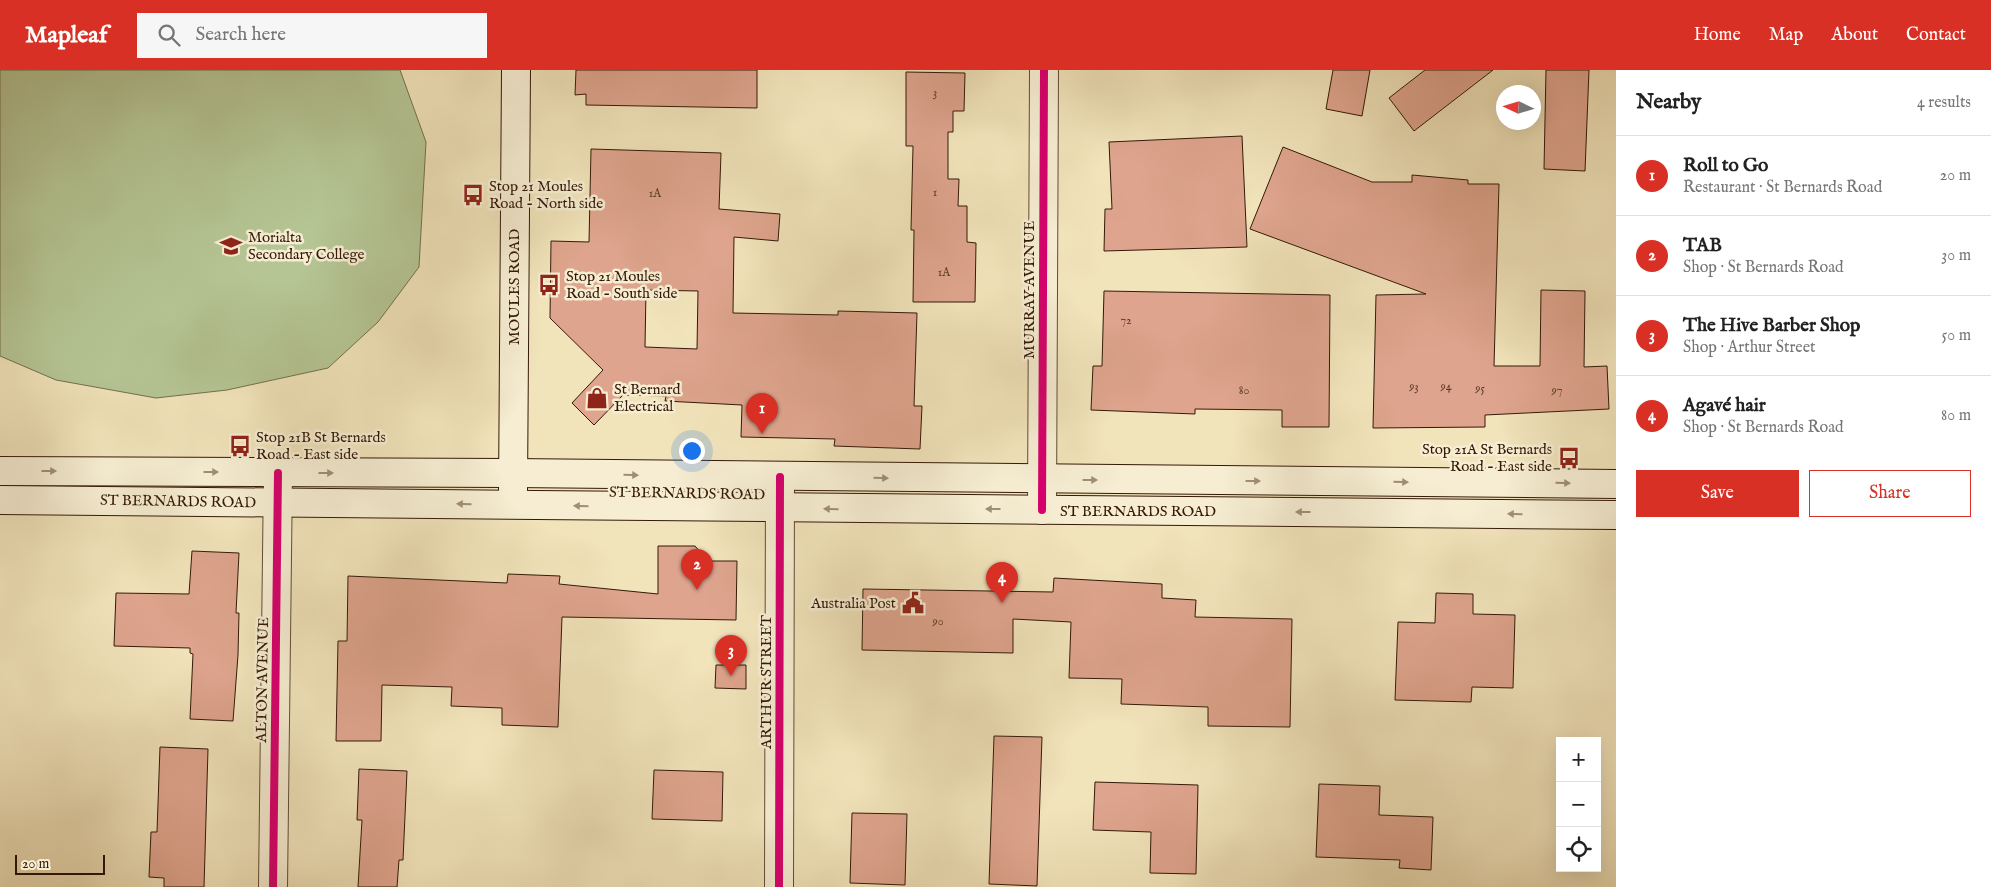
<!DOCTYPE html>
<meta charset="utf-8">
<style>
body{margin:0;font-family:"IM FELL English",serif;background:#f6f6f6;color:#222}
.controls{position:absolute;right:15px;bottom:15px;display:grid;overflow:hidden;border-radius:0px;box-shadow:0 5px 20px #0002}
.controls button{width:45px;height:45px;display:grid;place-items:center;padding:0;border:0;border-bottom:1px solid #e0e0e0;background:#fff;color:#222;font:25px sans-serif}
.compass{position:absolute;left:1496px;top:15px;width:45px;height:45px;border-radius:50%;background:#fff;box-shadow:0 5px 20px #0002;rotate:274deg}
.scale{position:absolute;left:15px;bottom:12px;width:90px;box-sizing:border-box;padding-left:5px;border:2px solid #341908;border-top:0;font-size:14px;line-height:18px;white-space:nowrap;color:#341908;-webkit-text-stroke:4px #f6edd2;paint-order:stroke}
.you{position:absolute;left:691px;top:380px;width:18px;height:18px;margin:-12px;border:4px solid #fff;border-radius:50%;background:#1a73e8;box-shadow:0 0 0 8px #1a73e833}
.badge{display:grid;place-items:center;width:32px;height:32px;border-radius:50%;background:#d93025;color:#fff;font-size:16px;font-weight:700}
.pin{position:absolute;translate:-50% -41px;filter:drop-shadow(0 1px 2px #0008)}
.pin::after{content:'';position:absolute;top:26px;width:18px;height:15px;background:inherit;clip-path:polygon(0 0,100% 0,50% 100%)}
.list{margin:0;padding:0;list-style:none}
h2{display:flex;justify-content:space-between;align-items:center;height:65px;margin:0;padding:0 20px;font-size:21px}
h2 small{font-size:16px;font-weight:400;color:#767676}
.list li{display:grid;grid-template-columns:32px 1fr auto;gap:15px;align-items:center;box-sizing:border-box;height:80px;padding:0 20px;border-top:1px solid #e0e0e0}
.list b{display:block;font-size:19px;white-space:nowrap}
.list p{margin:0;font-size:16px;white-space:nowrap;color:#767676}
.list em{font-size:16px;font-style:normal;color:#767676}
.actions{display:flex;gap:10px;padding:15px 20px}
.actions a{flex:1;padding:11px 0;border:1px solid #d93025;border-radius:0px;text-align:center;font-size:18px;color:#d93025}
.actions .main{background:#d93025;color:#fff}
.icon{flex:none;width:28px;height:28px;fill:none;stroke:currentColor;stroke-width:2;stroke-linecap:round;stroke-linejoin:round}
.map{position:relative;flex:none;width:1616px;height:817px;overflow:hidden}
header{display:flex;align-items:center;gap:30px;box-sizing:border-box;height:70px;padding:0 25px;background:#d93025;color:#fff}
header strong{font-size:24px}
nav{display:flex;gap:28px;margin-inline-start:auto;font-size:18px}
.search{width:350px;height:45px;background:#f6f6f6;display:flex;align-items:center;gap:12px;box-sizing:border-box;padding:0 18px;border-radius:0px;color:#767676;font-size:19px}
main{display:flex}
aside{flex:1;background:#fff}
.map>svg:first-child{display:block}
.green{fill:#b5c594;stroke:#746f4e}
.building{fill:#dea48d;stroke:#341908;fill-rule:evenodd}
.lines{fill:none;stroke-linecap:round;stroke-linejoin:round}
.minor-casing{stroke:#634c34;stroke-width:30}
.tertiary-casing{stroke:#634c34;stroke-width:30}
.secondary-casing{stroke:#341908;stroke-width:30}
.minor{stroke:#f6edd2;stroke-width:28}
.tertiary{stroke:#f6edd2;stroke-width:28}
.secondary{stroke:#f6edd2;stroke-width:28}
.cycleway-casing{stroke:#f6edd2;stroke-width:11}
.cycleway{stroke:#d6006c;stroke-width:8}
.oneway{fill:#9f8e77}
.labels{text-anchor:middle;stroke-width:5;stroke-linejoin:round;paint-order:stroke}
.number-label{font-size:12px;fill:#5e3c29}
.poi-label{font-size:15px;fill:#341908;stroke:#f6edd2;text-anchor:start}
.street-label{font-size:15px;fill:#341908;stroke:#f6edd2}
</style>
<header>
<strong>Mapleaf</strong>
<div class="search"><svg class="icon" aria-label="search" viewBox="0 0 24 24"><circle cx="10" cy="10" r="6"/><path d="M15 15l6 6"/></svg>Search here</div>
<nav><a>Home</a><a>Map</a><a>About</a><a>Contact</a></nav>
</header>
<main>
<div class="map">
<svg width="1616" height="817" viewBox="0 0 1616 817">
<rect width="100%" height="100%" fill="#f1e3ba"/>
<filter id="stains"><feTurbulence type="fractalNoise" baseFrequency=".004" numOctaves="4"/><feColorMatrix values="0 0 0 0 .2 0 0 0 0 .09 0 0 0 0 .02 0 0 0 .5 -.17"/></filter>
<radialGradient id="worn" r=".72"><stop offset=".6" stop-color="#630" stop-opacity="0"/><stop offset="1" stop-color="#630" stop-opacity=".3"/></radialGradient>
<polygon class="green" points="0,0 400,0 426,72 419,197 378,252 328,298 227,320 156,328 56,310 0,286"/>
<g class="building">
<polygon points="576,0 757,0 757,38 586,35 586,24 575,25"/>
<polygon points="1333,0 1370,0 1362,46 1326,39"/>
<polygon points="1425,0 1493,0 1414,61 1389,28"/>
<polygon points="1546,0 1589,0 1585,101 1544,99"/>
<polygon points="906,2 965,3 964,41 953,41 953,62 948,62 948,109 959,109 958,136 967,136 967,172 976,173 975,232 913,232 914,160 911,160 913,76 906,76"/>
<polygon points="1242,66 1247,177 1104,181 1105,139 1112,139 1109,72"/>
<polygon points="1283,77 1372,112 1412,112 1412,105 1468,110 1468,114 1499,114 1494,296 1540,296 1541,220 1585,221 1584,297 1607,296 1609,339 1485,345 1485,357 1373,358 1376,225 1426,224 1250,159"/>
<path d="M 591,79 L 721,83 L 719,139 L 780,144 L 778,171 L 734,167 L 733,243 L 838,245 L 838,241 L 917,243 L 914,336 L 922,336 L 920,379 L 834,376 L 835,369 L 741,367 L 742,335 L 665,331 L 666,326 L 623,325 L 594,355 L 572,333 L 603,300 L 550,248 L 551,171 L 589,172 ZM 646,220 L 698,221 L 697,279 L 645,277 Z"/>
<polygon points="1104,221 1330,225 1329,357 1282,357 1282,340 1195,339 1195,344 1091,340 1093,296 1102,296"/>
<polygon points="658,476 695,476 708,491 737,491 736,550 562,547 558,657 502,655 502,638 451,636 452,617 382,615 381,671 336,671 338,571 347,571 348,506 507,513 508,504 560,506 559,514 658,524"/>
<polygon points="192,481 239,483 236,543 239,543 238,585 233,651 190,649 193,584 190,583 190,578 114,576 116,523 189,524"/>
<polygon points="1054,508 1162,514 1162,528 1196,530 1195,547 1292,549 1290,657 1208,656 1208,637 1121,634 1122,609 1069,608 1071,552 1013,549 1013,583 862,580 863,519 1053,522"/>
<polygon points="1436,523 1473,524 1473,544 1515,545 1513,618 1472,617 1471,632 1395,630 1398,552 1435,553"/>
<polygon points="716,595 746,595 746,619 715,618"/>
<polygon points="994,666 1042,667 1037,816 989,814"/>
<polygon points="160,677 208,679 204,817 164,817 164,808 149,807 151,762 157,762"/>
<polygon points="359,699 407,701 403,790 399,790 397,817 358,817 362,750 357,750"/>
<polygon points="654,700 723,702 722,751 652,749"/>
<polygon points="1095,712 1198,715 1196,804 1150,803 1151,762 1093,760"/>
<polygon points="1319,714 1380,716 1379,745 1433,747 1431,800 1399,798 1400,790 1316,787"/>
<polygon points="852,743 907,744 905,815 850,813"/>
</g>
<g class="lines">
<g class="minor-casing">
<g id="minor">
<polyline points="1042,440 1044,0"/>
<polyline points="273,817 278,403"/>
</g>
</g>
<g class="tertiary-casing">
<polyline id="tertiary" points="779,817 780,407"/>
</g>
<g class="secondary-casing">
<g id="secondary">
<polyline points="0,401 513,403 1616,414"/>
<polyline points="513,421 516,0"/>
<polyline points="0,430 1616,445"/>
</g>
</g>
<use href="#minor" class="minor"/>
<use href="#tertiary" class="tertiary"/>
<use href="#secondary" class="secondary"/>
<g class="cycleway-casing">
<g id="cycleway">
<polyline points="1042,440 1044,0"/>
<polyline points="273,817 278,403"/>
<polyline points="779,817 780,407"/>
</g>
</g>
<use href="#cycleway" class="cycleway"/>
</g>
<defs><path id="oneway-solid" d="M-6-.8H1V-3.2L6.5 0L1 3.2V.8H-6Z" transform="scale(1.25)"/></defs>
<g class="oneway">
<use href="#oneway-solid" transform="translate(49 401)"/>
<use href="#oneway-solid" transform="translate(211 402)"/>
<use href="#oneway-solid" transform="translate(326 403)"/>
<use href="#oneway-solid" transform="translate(631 405) rotate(1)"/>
<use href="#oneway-solid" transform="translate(881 408) rotate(1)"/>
<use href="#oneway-solid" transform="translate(1090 410)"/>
<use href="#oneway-solid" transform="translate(1253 411)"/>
<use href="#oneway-solid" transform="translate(1401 412) rotate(1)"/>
<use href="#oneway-solid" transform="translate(1563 413) rotate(1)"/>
<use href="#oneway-solid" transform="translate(464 434) rotate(-179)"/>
<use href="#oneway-solid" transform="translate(581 436) rotate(-179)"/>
<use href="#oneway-solid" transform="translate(831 439) rotate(-179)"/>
<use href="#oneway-solid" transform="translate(993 439) rotate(180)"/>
<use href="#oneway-solid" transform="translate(1303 442) rotate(-180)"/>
<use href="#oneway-solid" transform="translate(1515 444) rotate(-179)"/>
</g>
<defs>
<g id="bus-bare" transform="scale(1.725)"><path d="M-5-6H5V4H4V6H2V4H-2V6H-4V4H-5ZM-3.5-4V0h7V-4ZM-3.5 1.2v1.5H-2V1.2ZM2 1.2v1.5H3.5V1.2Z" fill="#8f2418" stroke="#f6edd2" stroke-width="2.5" paint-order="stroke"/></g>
<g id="school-bare" transform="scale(1.725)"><path d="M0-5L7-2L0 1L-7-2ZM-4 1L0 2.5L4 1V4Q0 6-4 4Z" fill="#8f2418" stroke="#f6edd2" stroke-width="2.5" paint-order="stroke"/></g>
<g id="shop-bare" transform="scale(1.725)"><path d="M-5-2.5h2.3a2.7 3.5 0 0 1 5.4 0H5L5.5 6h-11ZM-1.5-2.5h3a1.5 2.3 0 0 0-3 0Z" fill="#8f2418" stroke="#f6edd2" stroke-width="2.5" paint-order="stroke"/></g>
<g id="civic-bare" transform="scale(1.725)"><path d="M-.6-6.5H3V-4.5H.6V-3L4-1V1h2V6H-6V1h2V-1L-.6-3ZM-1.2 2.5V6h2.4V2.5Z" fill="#8f2418" stroke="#f6edd2" stroke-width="2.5" paint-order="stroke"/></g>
</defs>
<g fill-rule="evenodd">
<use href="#bus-bare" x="473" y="125"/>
<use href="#school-bare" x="231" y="176"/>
<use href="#bus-bare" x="549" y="215"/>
<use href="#shop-bare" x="597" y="328"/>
<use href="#bus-bare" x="240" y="376"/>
<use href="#bus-bare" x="1569" y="388"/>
<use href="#civic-bare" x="913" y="533"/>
</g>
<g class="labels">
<g class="number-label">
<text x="935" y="26">3</text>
<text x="935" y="126">1</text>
<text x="655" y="127">1A</text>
<text x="944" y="206">1A</text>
<text x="1126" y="254">72</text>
<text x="1414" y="320">93</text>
<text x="1446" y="320">94</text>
<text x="1480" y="322">95</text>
<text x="1244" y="324">80</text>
<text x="1557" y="324">97</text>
<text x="938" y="555">90</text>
</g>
<g class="poi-label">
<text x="489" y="121">Stop 21 Moules<tspan x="489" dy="17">Road - North side</tspan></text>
<text x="248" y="172">Morialta<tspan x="248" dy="17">Secondary College</tspan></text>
<text x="566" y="211">Stop 21 Moules<tspan x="566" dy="17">Road - South side</tspan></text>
<text x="614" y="324">St Bernard<tspan x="614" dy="17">Electrical</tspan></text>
<text x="256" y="372">Stop 21B St Bernards<tspan x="256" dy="17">Road - East side</tspan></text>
<text x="1552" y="384" text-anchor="end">Stop 21A St Bernards<tspan x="1552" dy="17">Road - East side</tspan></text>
<text x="896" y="538" text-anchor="end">Australia Post</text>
</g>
<g class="street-label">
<text transform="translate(514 217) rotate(-90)" y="5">MOULES ROAD</text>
<text transform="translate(1029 220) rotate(-90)" y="5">MURRAY AVENUE</text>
<text transform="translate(687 423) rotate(1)" y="5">ST BERNARDS ROAD</text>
<text transform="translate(178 431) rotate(1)" y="5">ST BERNARDS ROAD</text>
<text x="1138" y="446">ST BERNARDS ROAD</text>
<text transform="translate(262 610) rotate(-89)" y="5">ALTON AVENUE</text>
<text transform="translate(766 612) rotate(-90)" y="5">ARTHUR STREET</text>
</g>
</g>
<rect width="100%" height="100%" filter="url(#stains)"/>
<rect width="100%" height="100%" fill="url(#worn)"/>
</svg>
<div class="controls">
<button>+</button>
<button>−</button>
<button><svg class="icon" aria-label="locate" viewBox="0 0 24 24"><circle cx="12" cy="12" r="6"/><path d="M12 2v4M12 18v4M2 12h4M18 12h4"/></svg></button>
</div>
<svg class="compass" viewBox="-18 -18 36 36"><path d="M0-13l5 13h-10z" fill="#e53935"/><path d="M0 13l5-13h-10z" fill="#767676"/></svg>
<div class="scale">20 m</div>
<div class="you"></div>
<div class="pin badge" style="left:762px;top:364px">1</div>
<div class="pin badge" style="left:697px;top:520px">2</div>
<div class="pin badge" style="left:731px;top:606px">3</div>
<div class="pin badge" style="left:1002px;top:533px">4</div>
</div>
<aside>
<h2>Nearby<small>4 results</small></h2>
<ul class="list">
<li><span class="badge">1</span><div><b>Roll to Go</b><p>Restaurant · St Bernards Road</p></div><em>20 m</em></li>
<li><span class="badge">2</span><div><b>TAB</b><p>Shop · St Bernards Road</p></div><em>30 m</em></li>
<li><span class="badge">3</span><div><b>The Hive Barber Shop</b><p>Shop · Arthur Street</p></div><em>50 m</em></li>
<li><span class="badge">4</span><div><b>Agavé hair</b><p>Shop · St Bernards Road</p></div><em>80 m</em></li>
</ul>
<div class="actions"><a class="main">Save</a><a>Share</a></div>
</aside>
</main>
